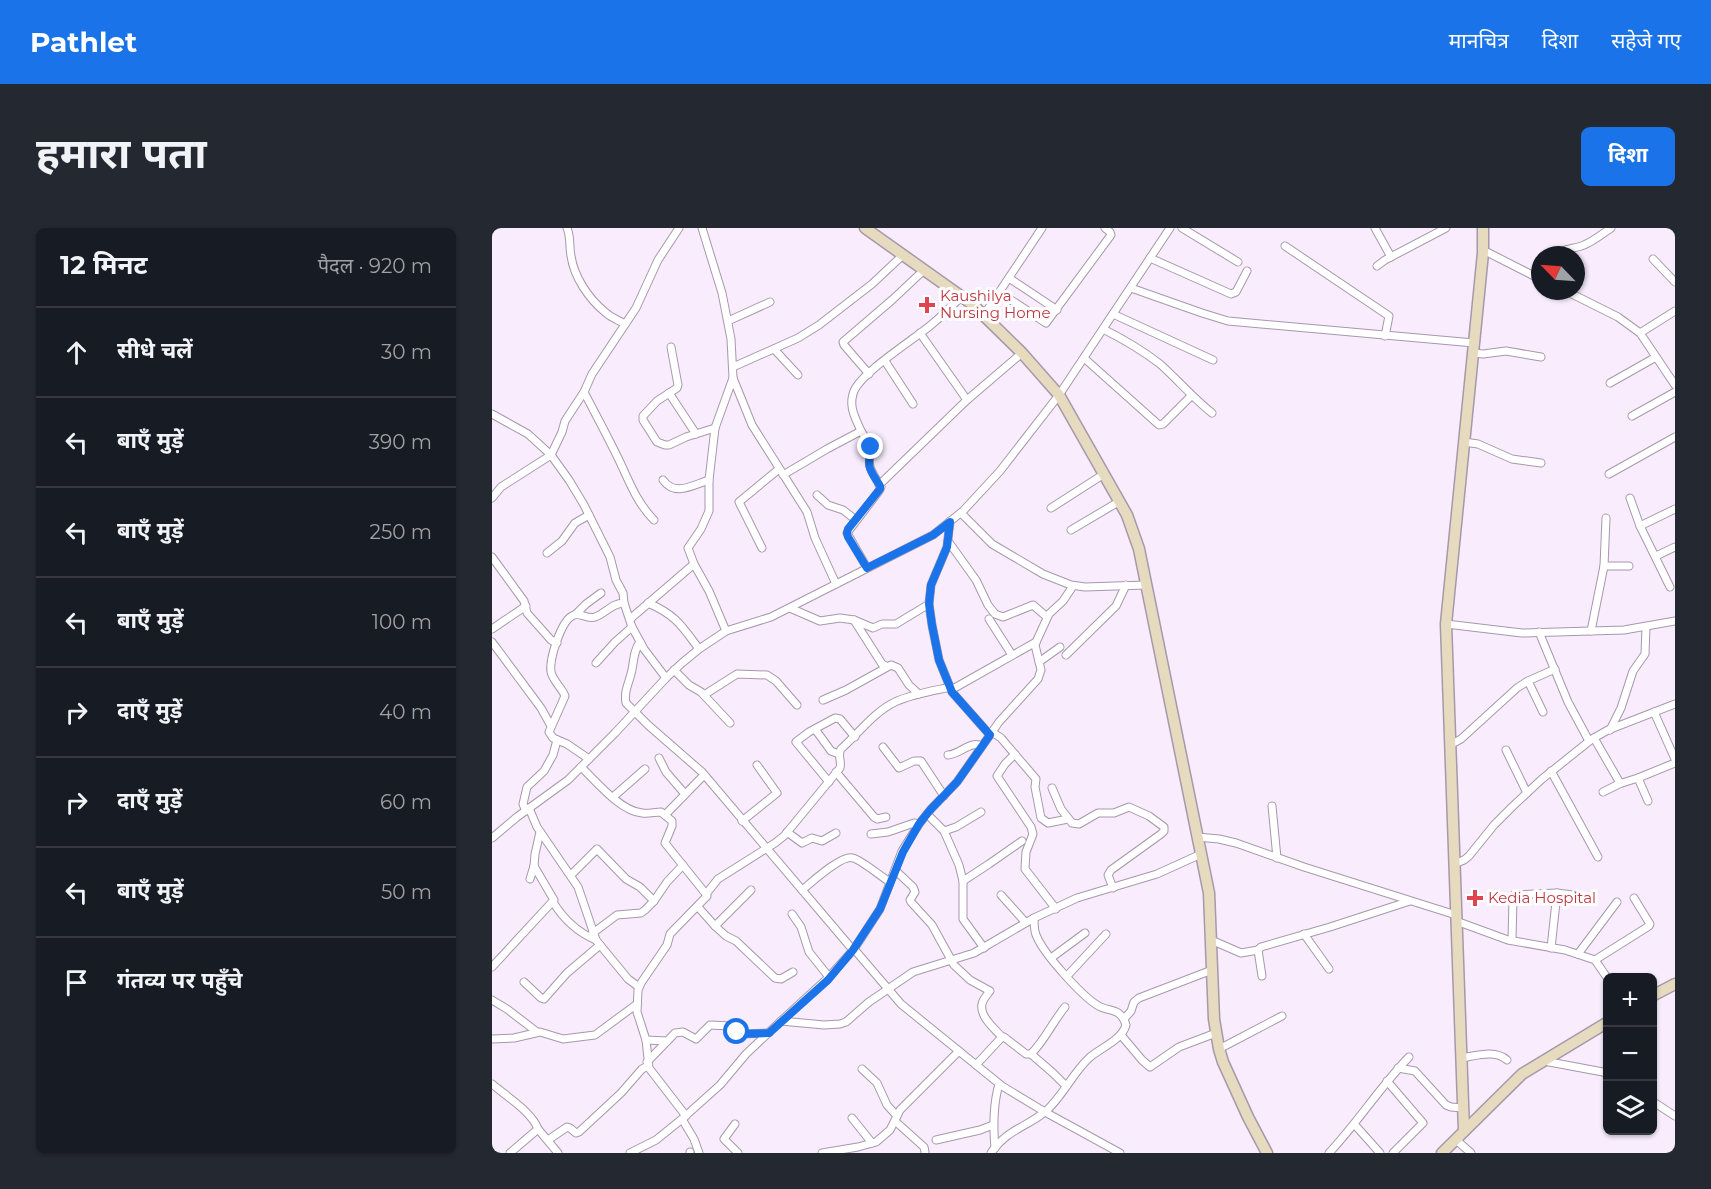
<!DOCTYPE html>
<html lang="hi">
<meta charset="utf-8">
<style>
body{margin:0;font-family:Montserrat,"Noto Sans Devanagari",sans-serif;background:#242831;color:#f1f3f6}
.controls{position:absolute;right:18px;bottom:18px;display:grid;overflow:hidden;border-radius:9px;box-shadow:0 2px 4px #0004}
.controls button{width:54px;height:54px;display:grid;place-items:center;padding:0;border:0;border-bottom:2px solid #363941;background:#171b24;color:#f1f3f6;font:30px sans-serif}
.compass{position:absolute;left:1039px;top:18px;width:54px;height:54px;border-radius:50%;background:#171b24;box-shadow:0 2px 4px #0004;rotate:295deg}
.stop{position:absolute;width:18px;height:18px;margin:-14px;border:4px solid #1a73e8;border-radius:50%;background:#fff}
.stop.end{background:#1a73e8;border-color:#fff;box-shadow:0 2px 6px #0008}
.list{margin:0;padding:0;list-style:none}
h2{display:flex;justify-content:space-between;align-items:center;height:78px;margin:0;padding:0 24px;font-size:26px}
h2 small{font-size:20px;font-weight:400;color:#9ea1a6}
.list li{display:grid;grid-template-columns:39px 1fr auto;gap:18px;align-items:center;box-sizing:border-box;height:90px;padding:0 24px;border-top:2px solid #363941}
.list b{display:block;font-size:22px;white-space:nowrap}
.list em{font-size:20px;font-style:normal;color:#9ea1a6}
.icon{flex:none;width:33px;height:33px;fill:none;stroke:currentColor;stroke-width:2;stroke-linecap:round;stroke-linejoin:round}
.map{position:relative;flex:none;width:1183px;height:925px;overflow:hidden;border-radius:9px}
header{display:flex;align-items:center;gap:36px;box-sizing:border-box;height:84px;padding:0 30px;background:#1a73e8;color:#fff}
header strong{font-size:28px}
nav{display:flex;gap:33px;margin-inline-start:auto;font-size:21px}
.intro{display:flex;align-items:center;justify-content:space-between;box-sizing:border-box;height:144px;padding:0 36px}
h1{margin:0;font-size:42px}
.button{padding:15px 27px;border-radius:9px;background:#1a73e8;color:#fff;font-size:21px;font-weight:700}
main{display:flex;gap:36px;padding:0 36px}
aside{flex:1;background:#171b24;border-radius:9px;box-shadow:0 2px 4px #0004}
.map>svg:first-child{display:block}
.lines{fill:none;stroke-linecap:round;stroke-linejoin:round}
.street-casing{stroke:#a798ac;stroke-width:9}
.secondary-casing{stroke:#a798ac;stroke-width:13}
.street{stroke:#fff;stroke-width:7}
.secondary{stroke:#e6dbbf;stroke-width:10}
.route{stroke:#1a73e8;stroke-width:8}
.health-dot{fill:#e0444e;stroke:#fff;stroke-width:2}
.labels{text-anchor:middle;stroke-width:6;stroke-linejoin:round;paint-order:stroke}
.health-label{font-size:15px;fill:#be3a42;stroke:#fff;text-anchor:start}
</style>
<header>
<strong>Pathlet</strong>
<nav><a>मानचित्र</a><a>दिशा</a><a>सहेजे गए</a></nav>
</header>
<div class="intro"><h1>हमारा पता</h1><a class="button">दिशा</a></div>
<main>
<aside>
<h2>12 मिनट<small>पैदल · 920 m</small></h2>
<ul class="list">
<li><svg class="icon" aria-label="ahead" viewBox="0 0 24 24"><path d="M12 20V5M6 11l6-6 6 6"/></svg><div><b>सीधे चलें</b></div><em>30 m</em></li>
<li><svg class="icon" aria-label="left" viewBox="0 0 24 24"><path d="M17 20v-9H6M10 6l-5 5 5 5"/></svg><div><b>बाएँ मुड़ें</b></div><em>390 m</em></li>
<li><svg class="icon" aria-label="left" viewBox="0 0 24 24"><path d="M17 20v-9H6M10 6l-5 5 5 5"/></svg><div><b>बाएँ मुड़ें</b></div><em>250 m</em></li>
<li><svg class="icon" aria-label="left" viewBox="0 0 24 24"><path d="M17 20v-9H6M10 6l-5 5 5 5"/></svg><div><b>बाएँ मुड़ें</b></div><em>100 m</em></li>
<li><svg class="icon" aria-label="right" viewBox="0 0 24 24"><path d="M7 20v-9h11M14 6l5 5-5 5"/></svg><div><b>दाएँ मुड़ें</b></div><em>40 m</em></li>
<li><svg class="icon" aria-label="right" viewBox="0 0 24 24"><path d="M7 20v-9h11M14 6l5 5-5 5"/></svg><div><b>दाएँ मुड़ें</b></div><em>60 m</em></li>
<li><svg class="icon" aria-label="left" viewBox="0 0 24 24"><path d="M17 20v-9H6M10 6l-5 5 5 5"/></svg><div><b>बाएँ मुड़ें</b></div><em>50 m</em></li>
<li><svg class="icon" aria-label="arrive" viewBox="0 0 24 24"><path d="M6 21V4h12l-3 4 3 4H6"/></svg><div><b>गंतव्य पर पहुँचे</b></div></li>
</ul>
</aside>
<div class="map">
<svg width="1183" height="925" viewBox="0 0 1183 925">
<rect width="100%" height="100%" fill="#f8ecfd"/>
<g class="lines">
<g class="street-casing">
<g id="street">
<path d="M 75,0 C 79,9 77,18 79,28 C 82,49 97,71 113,84 C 118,89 126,92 133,96"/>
<polyline points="210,0 230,65 239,111 241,150 223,200 217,252 217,283 209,301 196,320 202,336 217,363 234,403"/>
<polyline points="690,0 746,34"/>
<polyline points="883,0 899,29"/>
<polyline points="793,18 897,88 893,108"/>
<polyline points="991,22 1048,51"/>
<path d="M 1063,27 C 1072,20 1083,21 1092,17 C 1102,13 1110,6 1119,0"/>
<polyline points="658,30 739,66 744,64 755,43"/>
<polyline points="1161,31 1183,54"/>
<polyline points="885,38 893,32 954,0"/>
<polyline points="1040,47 1048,40"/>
<polyline points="517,50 565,82"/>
<polyline points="639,60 710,85 736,93 982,115"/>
<polyline points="1074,63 1126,89 1148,105 1183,157"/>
<polyline points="507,64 554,95 619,7 618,4 613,0"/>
<polyline points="621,86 721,132"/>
<polyline points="492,87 550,0"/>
<polyline points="236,93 278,74"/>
<path d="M 611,101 C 631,111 650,122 668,136 C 686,152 701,170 720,185"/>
<polyline points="428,105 475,172"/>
<polyline points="1148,105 1183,83"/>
<polyline points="179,119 186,157 185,160 165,173 151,188 151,192 165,214 173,217 177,217 194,209 223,200"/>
<polyline points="282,121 306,147"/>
<polyline points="981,125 991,126 1014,123 1049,129"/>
<polyline points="592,130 667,197 671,196 699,168"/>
<polyline points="393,133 421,176"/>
<polyline points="241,139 306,110 327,97 380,56 411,27"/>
<polyline points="377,146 352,117 351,114 400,72 432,42"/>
<polyline points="241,150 260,197 315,284 323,310 344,356"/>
<polyline points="1118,155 1164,129"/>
<path d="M 92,164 C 104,187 116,209 127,232 C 137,253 145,275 162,292"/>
<polyline points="177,165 204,206"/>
<polyline points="0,186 36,206 59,227 77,252 92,277 118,329 124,352 131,365 132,375 140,399 152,421 174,450"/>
<polyline points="1140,188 1183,164"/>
<path d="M 369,203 L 379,219 C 375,241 378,240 389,259 L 387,263 L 355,305 L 375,340"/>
<polyline points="972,214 986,216 1020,231 1049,235"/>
<polyline points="1117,246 1183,209"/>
<path d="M 291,247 L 335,221 L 369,203 C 363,189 356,178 362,163 C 370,144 421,112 439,97 C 450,88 460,78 470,68"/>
<path d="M 171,252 C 183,269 201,257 217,252"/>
<polyline points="387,257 475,172 530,125"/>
<polyline points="325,267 336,277 351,282 364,292"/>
<polyline points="0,270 9,259 59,227 70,204 73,193 92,164 100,146 144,80 166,32 187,0"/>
<polyline points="1138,270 1148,298"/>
<polyline points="559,280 612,246"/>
<polyline points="469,285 500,316 551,346 579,357 593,359 654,357"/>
<polyline points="458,293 455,319 439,357 437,376 440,397 447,432 460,464 498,507"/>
<polyline points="579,302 628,273"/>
<polyline points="456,313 484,352 496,377 503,386 511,389 541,377 555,389"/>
<polyline points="270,320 247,274 287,241"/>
<polyline points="55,325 70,313 83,295 97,287"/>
<polyline points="1164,328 1183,319"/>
<polyline points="0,329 32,373 35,385 59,412 65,415"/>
<polyline points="1112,338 1137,338"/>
<polyline points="1178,359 1148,298 1183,281"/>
<path d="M 156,375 C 184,387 190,398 207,421"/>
<polyline points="298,380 328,393 348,390 362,392 381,400 390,396 404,396 437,376"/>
<polyline points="84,386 94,376 109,365"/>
<polyline points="138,391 202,336"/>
<polyline points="497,391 520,427"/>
<polyline points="362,392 390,436 394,438"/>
<polyline points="954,396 1030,405 1132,402 1183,393"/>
<polyline points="0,401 34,378"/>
<polyline points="1099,403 1112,338 1114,290"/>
<polyline points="1047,404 1076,474 1097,513"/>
<polyline points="0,414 49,480 59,498"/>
<path d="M 148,414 C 141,423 142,435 139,446 C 136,457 132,464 134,475 L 156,497 L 210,544 L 361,722"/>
<polyline points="574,427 624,378 634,357"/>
<polyline points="547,434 568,419"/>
<polyline points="104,435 123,414 140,399"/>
<polyline points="182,442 197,457 209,464 238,495"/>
<polyline points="1036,453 1051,484"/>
<polyline points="459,462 544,414"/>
<polyline points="212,467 245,446 275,447 284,453 305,477"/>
<polyline points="331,472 354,462 399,437 406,440 417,457 427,466"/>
<polyline points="1162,484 1183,531"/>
<polyline points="323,501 339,523 347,526"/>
<polyline points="1118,502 1129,480 1141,443 1153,426 1154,399"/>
<polyline points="500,504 509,510 544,551 543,559 549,590 556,595 576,591"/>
<polyline points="1102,510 1128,555 1130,555 1146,550 1156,573"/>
<polyline points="958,517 969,511 1025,460 1036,453 1063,441"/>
<polyline points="391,519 407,540 422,533 429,533 452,568"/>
<polyline points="1014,522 1035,565"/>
<polyline points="523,526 513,536 505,548 539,599 541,606 534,624 533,641 564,681"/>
<path d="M 456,527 C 469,526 478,512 490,518"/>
<polyline points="167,530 174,544 193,566"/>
<path d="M 97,531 L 75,516 L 61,510 L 57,504 L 73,468 C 70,460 61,453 59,444 C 57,431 69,394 80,388 C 87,383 95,392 103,389 C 114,385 120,375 132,375"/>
<path d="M 89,539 C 104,553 128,583 150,585 C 156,586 163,584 169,584 L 180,593 L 180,598 L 173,615 L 214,666 L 226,651 L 283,615 L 292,608 L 348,540 C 350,533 345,527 349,521 C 366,506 382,484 403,474 C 420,466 440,463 459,459"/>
<polyline points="1059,543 1106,629"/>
<polyline points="344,544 382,589 385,591 394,589"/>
<polyline points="1146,550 1183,535"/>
<polyline points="337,554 304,514 305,513 317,504 343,490 348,491 363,509"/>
<polyline points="560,560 569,581 580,595 587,596 606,585 622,585 637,579 657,588 672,599 672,603 669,606 619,642 616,647 621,660"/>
<polyline points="1111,564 1129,555"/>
<polyline points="121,569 153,541"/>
<polyline points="780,578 785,630"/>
<polyline points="37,580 45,599 86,659 104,712 136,751 147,759"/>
<polyline points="34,583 31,576 35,559 52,543 61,527 65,512"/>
<polyline points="435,586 452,603 467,637 471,653 471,691 492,720"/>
<polyline points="173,587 212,547"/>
<polyline points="250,593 285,565 265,537"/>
<polyline points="452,603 464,599 489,584"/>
<polyline points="295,604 310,615 320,610 330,613 344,605"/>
<polyline points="379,606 396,604 422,595 427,596"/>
<polyline points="705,609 727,611 744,615 812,639 964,687"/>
<polyline points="0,610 25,589 76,552 123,505 174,450 190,435 207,421 234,403 279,389 441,307 471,283 508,243 567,167 678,0"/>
<polyline points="962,636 972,632 977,628 1002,597 1021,578 1050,551 1100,511 1116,502 1183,476"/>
<path d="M 403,642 L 421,659 L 423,664 L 418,672 L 419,674 L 440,697 L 462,737 L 478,752 L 498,763 C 495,767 491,771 490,776 C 487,788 503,801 510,809"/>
<polyline points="79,647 105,621 134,651 148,659 162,673"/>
<polyline points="38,651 42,638"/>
<polyline points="471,653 497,636 530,613"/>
<path d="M 310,662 C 319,655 350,626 361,630 C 371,633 388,648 398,654"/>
<polyline points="509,667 534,695"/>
<path d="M 61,674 C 72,692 85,704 104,712"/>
<polyline points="206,679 223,698 234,708 244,713 283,750 289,751 301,744"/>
<polyline points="300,686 309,699 317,724 337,749"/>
<polyline points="964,693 1016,712 1073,722 1103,732 1116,751"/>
<polyline points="223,698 259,662"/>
<polyline points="101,705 125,687 149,685 153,682 162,673 175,654 191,637"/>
<polyline points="812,706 837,741"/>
<polyline points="719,712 749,725 766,722"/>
<polyline points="1020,712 1021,670 1022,667 1065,665 1088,668"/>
<polyline points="1059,720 1065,665"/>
<polyline points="362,721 409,776 510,858 553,884 628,925"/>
<polyline points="1086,726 1125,674"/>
<polyline points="559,730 593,705"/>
<polyline points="1103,732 1157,698 1158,696 1142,670"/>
<polyline points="0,739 62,672 42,638 43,626 48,604"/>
<polyline points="575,748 614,706"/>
<polyline points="770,748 766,722 769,719 838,699 918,673"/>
<polyline points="32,754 49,770 52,771 75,745 108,717"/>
<polyline points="0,772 15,781 45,804"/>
<polyline points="632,791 639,783 642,774 647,770 720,742"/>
<polyline points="289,793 332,797 348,796 354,794 377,774 421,744 482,725 542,690 585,670 665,646 709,626"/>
<polyline points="629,807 650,832 658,839 687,819 724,805"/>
<polyline points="0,811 22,810 48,804 71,811 103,807 145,776"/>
<polyline points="154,812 175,813"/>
<polyline points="727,821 790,788"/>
<polyline points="539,826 561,845 574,858"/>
<path d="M 969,830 C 983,828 1003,821 1015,832"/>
<polyline points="1052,833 1111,844 1116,846"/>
<polyline points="155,834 183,805 191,804 204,811 218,797 238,798 249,806 277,805"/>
<path d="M 484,837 L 509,810 L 512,809 L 534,826 L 539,826 C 553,812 560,795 573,779"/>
<polyline points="906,840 923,843 954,877 959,879 971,880"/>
<polyline points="370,841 385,855 395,877 405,888"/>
<polyline points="895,853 931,895 901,925"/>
<path d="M 0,856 C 14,868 40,884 46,901"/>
<polyline points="1160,873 1183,888"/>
<polyline points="194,888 157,840 154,812 145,784 146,762 149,755 175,717 178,706 215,668 214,666"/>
<polyline points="360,890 380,915"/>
<polyline points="190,891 202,911 207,925"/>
<polyline points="403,893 432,919 433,924"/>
<polyline points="243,896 232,911 246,925"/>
<polyline points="863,897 888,925"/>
<polyline points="963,911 979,925"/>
<polyline points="56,912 75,899 78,900 84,905 87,904 129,865 150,841 156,838"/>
<polyline points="444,912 488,902 501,897"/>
<path d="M 503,920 C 501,898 501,877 507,856"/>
<polyline points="198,924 198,925"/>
<polyline points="18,925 46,901 66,925"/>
<polyline points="138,925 164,912 190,891 228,857 254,826 289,793 337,749 362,721 388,681 410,623 427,596 439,581 465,554 507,494 546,451 549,442 543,417 545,412 557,386 571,373 581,358"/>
<polyline points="330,925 366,919 384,914 398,902 408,882 467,823"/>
<path d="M 499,925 C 514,902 535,899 554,883 C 571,868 580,846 597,830 C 608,820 630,812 634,797 C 628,778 617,785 605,777 C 589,767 552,726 545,709 C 542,704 542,697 542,690"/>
<path d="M 837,925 C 866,894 888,859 917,829"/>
</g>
</g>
<g class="secondary-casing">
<g id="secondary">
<polyline points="373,0 480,76 530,125 567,167 635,287 647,321 717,665 722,791 727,821 731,834 756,889 775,925"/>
<polyline points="1160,768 1183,756"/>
<polyline points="972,903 954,396 991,25 991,0"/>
<polyline points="950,925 1030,846 1116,794"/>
</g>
</g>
<use href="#street" class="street"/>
<use href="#secondary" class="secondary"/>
</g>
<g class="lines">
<path class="route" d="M 245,804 L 249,806 L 277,805 L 336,752 L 361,722 L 388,681 L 411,624 L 427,596 L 439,581 L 465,554 L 498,507 L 460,464 L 447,432 L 440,397 L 437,376 L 439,357 L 455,319 L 458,294 L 441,307 L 375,340 L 356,309 L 355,305 L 356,301 L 388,261 L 388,258 C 377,240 375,241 379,219"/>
</g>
<g class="health-dot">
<path d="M432 68h6v6h6v6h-6v6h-6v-6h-6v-6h6z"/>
<path d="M980 661h6v6h6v6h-6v6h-6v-6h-6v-6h6z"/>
</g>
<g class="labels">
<g class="health-label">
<text x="448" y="73">Kaushilya<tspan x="448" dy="17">Nursing Home</tspan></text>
<text x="996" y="675">Kedia Hospital</text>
</g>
</g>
</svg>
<div class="controls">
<button>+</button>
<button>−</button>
<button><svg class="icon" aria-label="layers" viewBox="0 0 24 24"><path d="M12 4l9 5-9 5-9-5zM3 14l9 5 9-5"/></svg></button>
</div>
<svg class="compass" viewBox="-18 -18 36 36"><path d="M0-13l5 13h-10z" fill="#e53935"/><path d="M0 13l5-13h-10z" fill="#9ea1a6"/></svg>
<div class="stop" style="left:245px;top:804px"></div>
<div class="stop end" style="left:379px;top:219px"></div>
</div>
</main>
